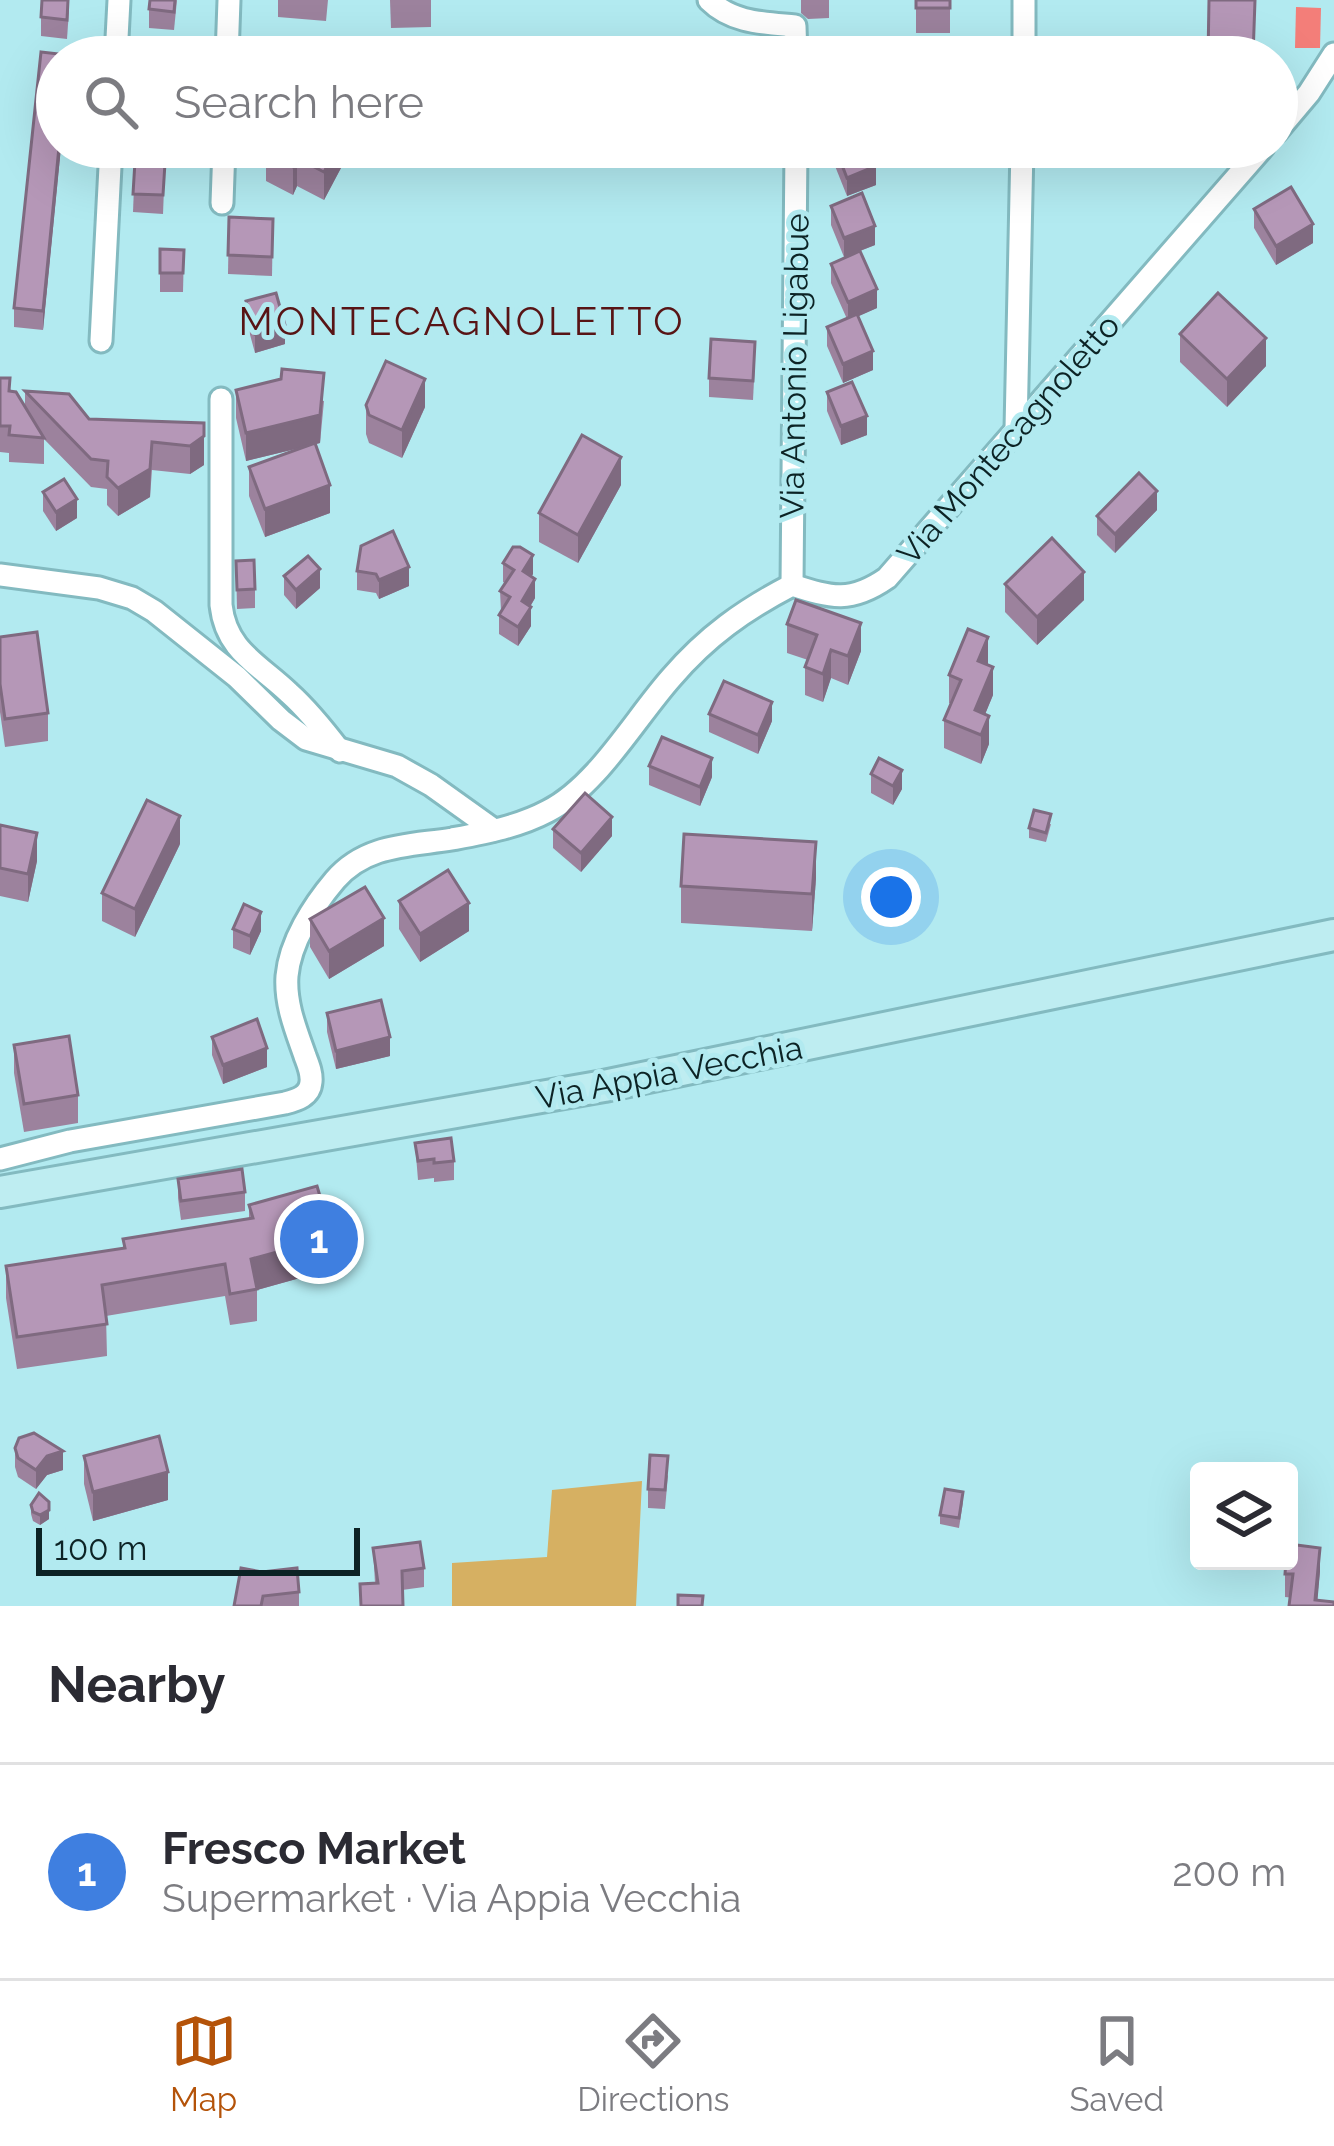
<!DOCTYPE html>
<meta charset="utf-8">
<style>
body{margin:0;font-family:Raleway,sans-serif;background:#f2f2f3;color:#2b2b33}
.controls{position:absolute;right:36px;bottom:36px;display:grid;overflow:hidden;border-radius:12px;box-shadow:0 12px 48px #0002}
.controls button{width:108px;height:108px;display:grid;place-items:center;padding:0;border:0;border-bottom:3px solid #e1e1e2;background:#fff;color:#2b2b33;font:60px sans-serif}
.scale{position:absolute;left:36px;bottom:30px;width:324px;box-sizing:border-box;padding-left:12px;border:6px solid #0c2325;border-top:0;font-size:33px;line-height:42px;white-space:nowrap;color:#0c2325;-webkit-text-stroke:9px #b2eaf0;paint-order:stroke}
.you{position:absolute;left:891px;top:897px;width:42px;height:42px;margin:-30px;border:9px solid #fff;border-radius:50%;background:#1a73e8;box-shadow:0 0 0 18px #1a73e833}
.badge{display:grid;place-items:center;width:78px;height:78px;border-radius:50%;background:#b45309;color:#fff;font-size:39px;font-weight:700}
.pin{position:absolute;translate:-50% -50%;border:6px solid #fff;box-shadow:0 3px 12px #0006}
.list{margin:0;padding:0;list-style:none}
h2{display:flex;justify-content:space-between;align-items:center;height:156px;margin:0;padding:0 48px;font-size:51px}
h2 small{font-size:39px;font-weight:400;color:#7c7c81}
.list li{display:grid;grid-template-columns:78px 1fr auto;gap:36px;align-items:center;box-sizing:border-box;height:216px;padding:0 48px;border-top:3px solid #e1e1e2}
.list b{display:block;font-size:45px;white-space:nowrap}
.list p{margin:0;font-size:39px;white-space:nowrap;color:#7c7c81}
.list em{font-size:39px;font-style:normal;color:#7c7c81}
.icon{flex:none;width:66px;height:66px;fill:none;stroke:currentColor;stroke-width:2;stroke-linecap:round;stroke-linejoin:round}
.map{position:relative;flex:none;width:1334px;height:1606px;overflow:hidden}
.search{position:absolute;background:#fff;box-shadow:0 12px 48px #0002;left:36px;right:36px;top:36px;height:132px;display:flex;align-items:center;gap:30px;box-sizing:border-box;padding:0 42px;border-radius:66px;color:#7c7c81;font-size:45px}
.sheet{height:372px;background:#fff}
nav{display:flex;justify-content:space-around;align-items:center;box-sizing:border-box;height:168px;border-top:3px solid #e1e1e2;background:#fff;font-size:33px;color:#7c7c81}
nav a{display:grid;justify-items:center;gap:6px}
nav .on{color:#b45309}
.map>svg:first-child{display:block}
.green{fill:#d6b062}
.water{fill:#f37e79}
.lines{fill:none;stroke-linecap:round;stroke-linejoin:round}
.street-casing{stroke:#83bac0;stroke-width:27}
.secondary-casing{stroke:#83bac0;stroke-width:36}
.street{stroke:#fff;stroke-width:21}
.secondary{stroke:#beedf1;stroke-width:30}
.wall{fill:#9c829d}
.shaded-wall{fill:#7f6a80}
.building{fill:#b597b7;stroke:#7f6a80;stroke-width:3}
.labels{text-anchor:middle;stroke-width:10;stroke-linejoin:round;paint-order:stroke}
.street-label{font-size:33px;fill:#0c2325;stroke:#b2eaf0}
.quarter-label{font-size:39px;letter-spacing:3px;fill:#581415;stroke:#b2eaf0}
</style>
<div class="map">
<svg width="1334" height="1606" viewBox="0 0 1334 1606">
<rect width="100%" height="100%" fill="#b2eaf0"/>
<polygon class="green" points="642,1481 636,1606 452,1606 452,1563 547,1557 552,1490"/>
<polygon class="water" points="1296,7 1321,8 1320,48 1295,48"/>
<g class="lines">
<g class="street-casing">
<g id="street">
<path d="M 709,0 C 732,23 764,23 795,26 L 796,57"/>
<polyline points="116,57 119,0"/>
<polyline points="227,57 229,0"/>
<polyline points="1024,57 1024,0"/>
<polyline points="1277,131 1309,93 1334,54"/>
<polyline points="222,203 224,147"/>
<polyline points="101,341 111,147"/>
<path d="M 221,399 L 221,605 C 226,651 259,664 289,693 C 308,710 324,730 340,751"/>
<polyline points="1016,429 1022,147"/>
<polyline points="0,575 99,588 132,598 154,611 237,677 281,720 306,739 397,766 431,785 494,830"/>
<polyline points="792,585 796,147"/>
<path d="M 0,1159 L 70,1141 L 285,1103 C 297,1100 310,1096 311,1082 C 312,1073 308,1064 305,1056 C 296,1030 285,1004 287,976 C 290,942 313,906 335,880 C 366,844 409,846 452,839 C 484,833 518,827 548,811 C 597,786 634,720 671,678 C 707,636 744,610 792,585 C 832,598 851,603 887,578 L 1263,147"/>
</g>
</g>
<g class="secondary-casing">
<polyline id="secondary" points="0,1192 604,1086 1334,935"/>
</g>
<use href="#street" class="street"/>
<use href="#secondary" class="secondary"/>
</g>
<g class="wall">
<polygon points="177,0 174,30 149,28 149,9"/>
<polygon points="278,0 328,0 326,21 278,17"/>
<polygon points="390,0 431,0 431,27 391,28"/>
<polygon points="801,0 829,0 829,18 808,19 801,13"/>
<rect x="916" y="0" width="34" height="33"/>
<polygon points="69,10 67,39 41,36 41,17"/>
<polygon points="57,147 61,147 43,330 14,327 14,308"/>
<polygon points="140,147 166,147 166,150"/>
<polygon points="342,147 342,166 324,200 297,186 293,195 266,181 266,153"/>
<polygon points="833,147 869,147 876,185 847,196 833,161"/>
<polygon points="135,161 165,163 163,214 133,212"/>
<polygon points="831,206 875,245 860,251 877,308 858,316 873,370 843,383 827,346 827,327 847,319 831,283 831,264 844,257 831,225"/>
<polygon points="1254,209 1313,243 1276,265 1254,228"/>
<polygon points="229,217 273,219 272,276 228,274"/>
<polygon points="160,249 184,250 183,292 160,292"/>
<polygon points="246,301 285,344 255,353 246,320"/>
<polygon points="1180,334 1266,366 1227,407 1180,362"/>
<polygon points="755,361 753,400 709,397 709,378"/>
<polygon points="0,378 25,406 25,391 89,419 204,423 204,465 190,474 152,470 150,497 118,516 107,505 107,489 91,487 44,439 44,464 9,462 9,453 0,452"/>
<polygon points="236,390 324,401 320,443 316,444 330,513 265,537 249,496 249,467 308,446 246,461 236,418"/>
<polygon points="827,392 867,435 841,445 827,411"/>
<polygon points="366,405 425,407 402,458 369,443 366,434"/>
<polygon points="621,485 578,563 539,542 539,513"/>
<polygon points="43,492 77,518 56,531 43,511"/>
<polygon points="1157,510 1115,553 1097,535 1097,516"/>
<polygon points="361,546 409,586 379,599 376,593 357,590 357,571"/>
<polygon points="236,561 255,589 255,608 237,609"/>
<polygon points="503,563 533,574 531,577 535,598 530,607 531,626 518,646 499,634 499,615 501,611 500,591 505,583 503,582"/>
<polygon points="284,576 320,588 296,609 284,595"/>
<polygon points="1005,584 1084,600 1037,645 1005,612"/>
<polygon points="787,624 861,651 848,685 831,678 823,702 805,695 805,667 808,660 787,653"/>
<polygon points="0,637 48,713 48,741 5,747 0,712"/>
<polygon points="988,665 993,695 985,714 989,744 981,764 944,748 944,720 951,704 949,703 949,675"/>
<polygon points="709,714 772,721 758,754 709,732"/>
<polygon points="649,766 712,777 700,806 649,785"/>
<polygon points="871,774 902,789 893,805 871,793"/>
<polygon points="1051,824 1046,842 1029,838 1029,828"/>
<polygon points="0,825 37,861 28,902 0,896"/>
<polygon points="553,829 612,836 581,872 553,848"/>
<polygon points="180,844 135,937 102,921 102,893"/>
<polygon points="816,878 812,931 681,923 681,886"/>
<polygon points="399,901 469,931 420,962 399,929"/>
<polygon points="310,919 384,946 329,979 310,947"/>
<polygon points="233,929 261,931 250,955 233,948"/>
<polygon points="327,1013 390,1056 336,1069 327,1032"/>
<polygon points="212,1037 267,1067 223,1084 212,1055"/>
<polygon points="14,1045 78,1095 78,1123 24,1132 14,1073"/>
<polygon points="415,1143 454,1161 454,1180 434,1182 434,1178 418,1180"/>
<polygon points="178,1179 245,1192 245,1211 181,1220 178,1198"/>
<polygon points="249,1205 332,1269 257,1290 257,1321 230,1325 225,1296 106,1316 107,1356 17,1369 6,1298 6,1266 123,1249 123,1239 249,1218"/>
<polygon points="15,1448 63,1470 47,1475 36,1489 18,1477 15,1467"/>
<polygon points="84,1456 168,1500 93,1521 84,1484"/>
<polygon points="668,1475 665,1509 648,1508 648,1489"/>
<polygon points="49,1502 49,1519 40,1525 33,1521 31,1514 31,1505"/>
<polygon points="963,1502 959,1528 940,1524 940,1515"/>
<polygon points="373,1548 424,1568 424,1587 402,1590 375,1583"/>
<polygon points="241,1568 299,1592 299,1606 234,1606"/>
<polygon points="1320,1571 1317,1600 1285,1597 1285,1574"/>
</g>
<g class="shaded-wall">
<polygon points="59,147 61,147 43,330 43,311"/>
<polygon points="337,147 342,147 342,166 324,200 324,172"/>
<polygon points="297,158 297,186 293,195 293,167"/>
<polygon points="876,166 876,185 847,196 847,178"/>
<polygon points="1313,224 1313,243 1276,265 1276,246"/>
<polygon points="875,226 875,245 844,257 844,238"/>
<polygon points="877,289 877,308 848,321 848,302"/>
<polygon points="285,325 285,344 255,353 255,334"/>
<polygon points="1266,338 1266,366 1227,407 1227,379"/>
<polygon points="873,351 873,370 843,383 843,364"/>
<polygon points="324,373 320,443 246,461 246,433"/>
<polygon points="425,379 425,407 402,458 402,430"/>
<polygon points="867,416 867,435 841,445 841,426"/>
<polygon points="204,423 204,465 190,474 190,446"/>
<polygon points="152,442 150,497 118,516 118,488"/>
<polygon points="621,457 621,485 578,563 578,535"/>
<polygon points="330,485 330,513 265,537 265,509"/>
<polygon points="1157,491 1157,510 1115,553 1115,534"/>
<polygon points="77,499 77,518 56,531 56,512"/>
<polygon points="533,555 533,574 523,590 523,571"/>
<polygon points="409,567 409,586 379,599 379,580"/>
<polygon points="320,569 320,588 296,609 296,590"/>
<polygon points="1084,572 1084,600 1037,645 1037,617"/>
<polygon points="535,579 535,598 522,620 522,601"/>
<polygon points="531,607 531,626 518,646 518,627"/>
<polygon points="861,623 861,651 848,685 848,656"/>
<polygon points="988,637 988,665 978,661"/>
<polygon points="831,650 831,678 823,702 823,674"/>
<polygon points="993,667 993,695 977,734 975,710"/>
<polygon points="772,702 772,721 758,754 758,735"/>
<polygon points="989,716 989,744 981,764 981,735"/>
<polygon points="712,758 712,777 700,806 700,787"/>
<polygon points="902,770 902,789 893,805 893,786"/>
<polygon points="180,816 180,844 135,937 135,909"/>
<polygon points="612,817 612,836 581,872 581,853"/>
<polygon points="37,833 37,861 28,902 28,874"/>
<polygon points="816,842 816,878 812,931 812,894"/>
<polygon points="469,903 469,931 420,962 420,934"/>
<polygon points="261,912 261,931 250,955 250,936"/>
<polygon points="384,918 384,946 329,979 329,951"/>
<polygon points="390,1037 390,1056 336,1069 336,1051"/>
<polygon points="267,1048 267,1067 223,1084 223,1065"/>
<polygon points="332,1237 332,1269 257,1290 251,1259"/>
<polygon points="63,1451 63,1470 47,1475 36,1489 36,1470 47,1456"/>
<polygon points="168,1472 168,1500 93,1521 93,1492"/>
<polygon points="49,1510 49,1519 40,1525 40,1515"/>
<polygon points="1320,1548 1320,1571 1317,1606 1315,1606"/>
</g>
<g class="building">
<polygon points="42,0 68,0 67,20 41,17"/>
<polygon points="150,0 175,0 174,12 149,9"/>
<rect x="916" y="0" width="34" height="8"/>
<polygon points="1209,0 1255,0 1253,57 1208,57"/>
<polygon points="145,42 174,43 173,57 145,57"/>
<polygon points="41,52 68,55 68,57 57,57 57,147 59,147 43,311 14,308"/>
<polygon points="269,147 337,147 324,172 297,158 293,167 266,153"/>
<polygon points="835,147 869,147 876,166 847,178"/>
<polygon points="135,161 165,163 163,195 133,194"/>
<polygon points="1291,187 1313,224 1276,246 1254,209"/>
<polygon points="862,193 875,226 844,238 831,206"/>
<polygon points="229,217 273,219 272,257 228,255"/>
<polygon points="160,249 184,250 183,273 160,273"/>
<polygon points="860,251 877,289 848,302 831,264"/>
<polygon points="276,293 285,325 255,334 246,301"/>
<polygon points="1218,293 1266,338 1227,379 1180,334"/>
<polygon points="857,314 873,351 843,364 827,327"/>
<polygon points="711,339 755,342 753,381 709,378"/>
<polygon points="386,361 425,379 402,430 369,415 366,405"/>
<polygon points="282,369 324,373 320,415 246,433 236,390 281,379"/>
<polygon points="0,378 10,378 9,391 16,392 44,438 9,435 10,426 0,426"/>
<polygon points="852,382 867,416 841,426 827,392"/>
<polygon points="25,391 69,394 89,419 204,423 204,436 190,446 152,442 150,469 118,488 107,477 108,461 91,459"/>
<polygon points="582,435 621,457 578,535 539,513"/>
<polygon points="315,443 330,485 265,509 249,467"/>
<polygon points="1139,473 1157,491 1115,534 1097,516"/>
<polygon points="64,479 77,499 56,512 43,492"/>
<polygon points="393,531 409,567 379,580 376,574 357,571 361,546"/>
<polygon points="1052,538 1084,572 1037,617 1005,584"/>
<polygon points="513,547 520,547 533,555 523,571 535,579 522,601 531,607 518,627 499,615 510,597 500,591 514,570 503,563"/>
<polygon points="308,556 320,569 296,590 284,576"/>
<polygon points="254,560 255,589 237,590 236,561"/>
<polygon points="796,600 861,623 848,656 831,650 823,674 805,667 817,635 787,624"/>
<polygon points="968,629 988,637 978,661 993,667 975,710 989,716 981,735 944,720 961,680 949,675"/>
<polygon points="37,632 48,713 5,719 0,684 0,637"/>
<polygon points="724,681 772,702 758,735 709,714"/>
<polygon points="662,737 712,758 700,787 649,766"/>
<polygon points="879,758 902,770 893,786 871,774"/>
<polygon points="585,793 612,817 581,853 553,829"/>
<polygon points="147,800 180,816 135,909 102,893"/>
<polygon points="1034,810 1051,814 1046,833 1029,828"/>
<polygon points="0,825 37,833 28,874 0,868"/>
<polygon points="684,834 816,842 812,894 681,886"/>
<polygon points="448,870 469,903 420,934 399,901"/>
<polygon points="365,887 384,918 329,951 310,919"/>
<polygon points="244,904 261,912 250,936 233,929"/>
<polygon points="381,1000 390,1037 336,1051 327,1013"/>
<polygon points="257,1019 267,1048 223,1065 212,1037"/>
<polygon points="69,1036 78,1095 24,1104 14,1045"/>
<polygon points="451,1138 454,1161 434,1163 434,1159 418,1161 415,1143"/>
<polygon points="242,1169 245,1192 181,1201 178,1179"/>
<polygon points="317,1186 332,1237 251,1259 257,1289 230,1294 225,1264 102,1285 107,1324 17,1337 6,1266 125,1248 123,1239 253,1218 249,1205"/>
<polygon points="34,1433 63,1451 47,1456 36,1470 18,1458 15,1448 19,1438"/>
<polygon points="159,1436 168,1472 93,1492 84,1456"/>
<polygon points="650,1455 668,1456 665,1490 648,1489"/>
<polygon points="945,1489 963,1492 959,1518 940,1515"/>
<polygon points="39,1493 49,1502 49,1510 40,1515 33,1512 31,1505"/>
<polygon points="420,1542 424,1568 402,1571 403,1606 361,1606 360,1584 378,1583 373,1548"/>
<polygon points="1289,1544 1320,1548 1315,1600 1334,1602 1334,1606 1289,1606 1293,1574 1285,1574 1286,1561 1289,1561"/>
<polygon points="241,1568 262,1572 297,1568 299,1592 263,1596 261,1606 234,1606"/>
<polygon points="678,1595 703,1596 702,1606 678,1606"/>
</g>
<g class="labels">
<g class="street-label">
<text transform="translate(794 366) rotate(-89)" y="12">Via Antonio Ligabue</text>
<text transform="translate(1008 439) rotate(-49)" y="12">Via Montecagnoletto</text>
<text transform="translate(669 1072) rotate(-11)" y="12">Via Appia Vecchia</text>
</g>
<g class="quarter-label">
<text x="462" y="335">MONTECAGNOLETTO</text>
</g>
</g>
</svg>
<div class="controls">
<button><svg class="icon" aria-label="layers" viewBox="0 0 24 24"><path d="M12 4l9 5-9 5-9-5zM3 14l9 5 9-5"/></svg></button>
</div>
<div class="scale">100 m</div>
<div class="you"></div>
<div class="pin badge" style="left:319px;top:1239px;background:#3f7fe0">1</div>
<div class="search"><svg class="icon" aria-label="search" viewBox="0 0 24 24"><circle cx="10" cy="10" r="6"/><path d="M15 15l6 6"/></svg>Search here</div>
</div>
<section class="sheet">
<h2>Nearby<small></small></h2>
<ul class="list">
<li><span class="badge" style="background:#3f7fe0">1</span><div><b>Fresco Market</b><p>Supermarket · Via Appia Vecchia</p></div><em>200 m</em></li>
</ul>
</section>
<nav>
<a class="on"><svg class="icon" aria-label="map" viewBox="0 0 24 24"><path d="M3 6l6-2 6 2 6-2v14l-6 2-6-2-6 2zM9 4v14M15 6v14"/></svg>Map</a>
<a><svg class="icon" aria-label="directions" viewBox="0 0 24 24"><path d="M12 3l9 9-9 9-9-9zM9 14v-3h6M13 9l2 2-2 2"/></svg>Directions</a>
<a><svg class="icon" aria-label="saved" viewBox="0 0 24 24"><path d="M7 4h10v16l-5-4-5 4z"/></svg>Saved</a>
</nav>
